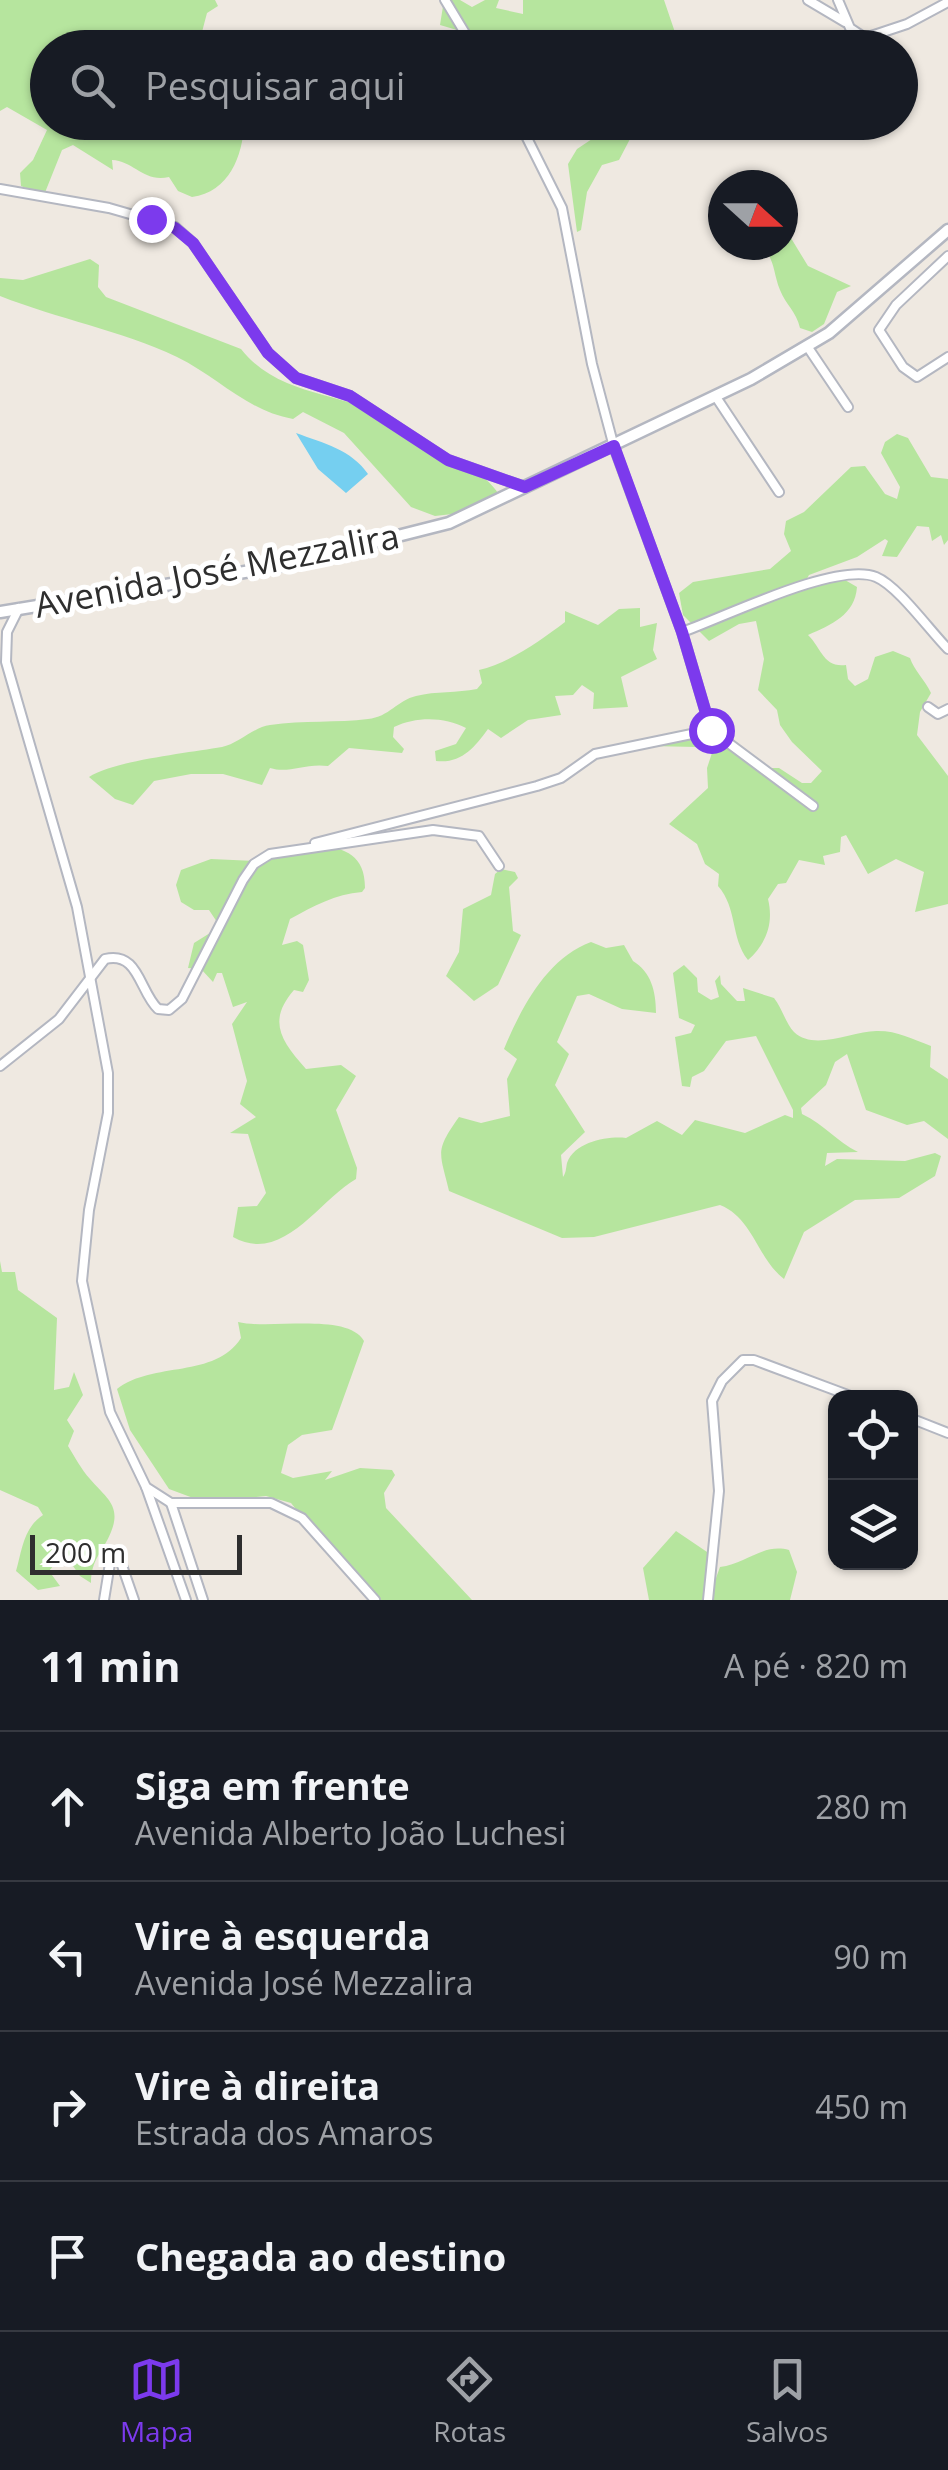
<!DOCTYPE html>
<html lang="pt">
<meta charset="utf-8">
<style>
body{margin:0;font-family:"Open Sans",sans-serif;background:#20242c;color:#f1f3f6}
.controls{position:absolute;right:30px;bottom:30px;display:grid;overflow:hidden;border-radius:20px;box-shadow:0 2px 8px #0004}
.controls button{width:90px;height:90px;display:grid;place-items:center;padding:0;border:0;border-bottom:2px solid #363941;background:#171b24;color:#f1f3f6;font:50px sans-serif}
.compass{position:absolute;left:708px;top:170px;width:90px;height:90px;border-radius:50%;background:#171b24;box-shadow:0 2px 8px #0004;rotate:111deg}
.scale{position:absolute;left:30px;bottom:25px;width:212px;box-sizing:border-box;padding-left:10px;border:5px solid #2e2e2e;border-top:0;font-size:28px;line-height:35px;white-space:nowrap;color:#2e2e2e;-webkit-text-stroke:8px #fff;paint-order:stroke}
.stop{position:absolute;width:30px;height:30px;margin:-22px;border:8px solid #7c3aed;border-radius:50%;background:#fff}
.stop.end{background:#7c3aed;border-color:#fff;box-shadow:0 2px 10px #0008}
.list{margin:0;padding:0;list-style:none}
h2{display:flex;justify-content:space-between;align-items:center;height:130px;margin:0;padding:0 40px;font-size:42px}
h2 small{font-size:32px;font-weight:400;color:#9ea1a6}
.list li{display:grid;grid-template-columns:65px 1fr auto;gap:30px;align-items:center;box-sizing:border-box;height:150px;padding:0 40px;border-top:2px solid #363941}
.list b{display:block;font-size:38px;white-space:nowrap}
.list p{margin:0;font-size:32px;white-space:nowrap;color:#9ea1a6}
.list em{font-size:32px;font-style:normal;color:#9ea1a6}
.icon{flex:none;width:55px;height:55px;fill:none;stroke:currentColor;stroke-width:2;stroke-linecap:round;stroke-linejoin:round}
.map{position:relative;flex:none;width:948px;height:1600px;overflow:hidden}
.search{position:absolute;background:#171b24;box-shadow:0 2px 8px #0004;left:30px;right:30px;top:30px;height:110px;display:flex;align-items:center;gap:25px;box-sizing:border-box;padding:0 35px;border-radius:55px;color:#9ea1a6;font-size:38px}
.sheet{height:730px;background:#171b24}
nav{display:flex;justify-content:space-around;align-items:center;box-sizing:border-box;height:140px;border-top:2px solid #363941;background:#171b24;font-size:28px;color:#9ea1a6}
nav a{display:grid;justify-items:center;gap:5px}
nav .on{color:#7c3aed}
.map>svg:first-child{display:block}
.green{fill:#b6e59e}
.water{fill:#75cff0}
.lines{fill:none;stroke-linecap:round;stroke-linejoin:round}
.minor-casing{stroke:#b4b7c1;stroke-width:12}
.secondary-casing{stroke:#b4b7c1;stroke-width:15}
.minor{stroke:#fff;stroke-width:8}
.secondary{stroke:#fff;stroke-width:10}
.route{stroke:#7c3aed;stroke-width:12}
.labels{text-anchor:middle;stroke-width:10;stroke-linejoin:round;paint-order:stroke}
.street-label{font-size:35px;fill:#2e2e2e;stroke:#fff}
</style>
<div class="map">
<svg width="948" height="1600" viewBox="0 0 948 1600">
<rect width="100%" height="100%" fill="#efe9e1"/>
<g class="green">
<path d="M 0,0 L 215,0 L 218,6 L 207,13 L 198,47 L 48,48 L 48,122 L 244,123 C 243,156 229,192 192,197 L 178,191 L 169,177 C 144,183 134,161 112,160 L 113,170 L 73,145 L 62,150 L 44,195 L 21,186 L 20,173 L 33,160 L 47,130 L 7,107 L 0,111 Z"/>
<polygon points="444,0 460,0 472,7 485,0 499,0 496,8 523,14 523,0 664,0 680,47 447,47 447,35 457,30 440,25"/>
<polygon points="589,123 661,123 630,139 619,160 602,165 587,192 581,230 577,232 568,164 577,149 592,139"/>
<path d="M 783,225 L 808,266 L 851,286 L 837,292 L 824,324 L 812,332 L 800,328 C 796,311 786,305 780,290 C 773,273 775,257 760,245 L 783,245 Z"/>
<path d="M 90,259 L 99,265 L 98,287 L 106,297 L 241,349 C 279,398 347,392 395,421 C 412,432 427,446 446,456 C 468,467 489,476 501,498 L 496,509 L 435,516 L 411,507 L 344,433 L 303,412 L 293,419 C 247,411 218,377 177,357 C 120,330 58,319 0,296 L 0,278 L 23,280 Z"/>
<path d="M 897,434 L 908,438 L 931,477 L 948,479 L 948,540 L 944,545 L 941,535 L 932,541 L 929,527 L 917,526 L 897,557 L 882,556 L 888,541 L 885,539 L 857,557 L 809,575 L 804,584 L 845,580 L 857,587 C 855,615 831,625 808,635 C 821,647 823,668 846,665 L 848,679 L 855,686 L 868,679 L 875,657 L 893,651 L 910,658 C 914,670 925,680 931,693 L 920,712 L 917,735 L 948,776 L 948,904 L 915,912 L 924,872 L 896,859 L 868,874 L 846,835 L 841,837 L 840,852 L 823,856 L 825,865 L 799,860 L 786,883 L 778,884 L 768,899 C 774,924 766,944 748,960 C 730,937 738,909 718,886 L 719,874 L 705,864 L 697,844 L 669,824 L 708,788 L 707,768 L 712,753 L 697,747 L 649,746 C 684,730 742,736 766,768 L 779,768 L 802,783 L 811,783 L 822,771 L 792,742 L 780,725 L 777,710 L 758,690 L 764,659 L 756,621 L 739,624 L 709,641 L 683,615 L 679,593 L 693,582 L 770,569 L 791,551 L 784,534 L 786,521 L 804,512 L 851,467 L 865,466 L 885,494 L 897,499 L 900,487 L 881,453 L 885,442 Z"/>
<path d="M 640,608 L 640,627 L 657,623 L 653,650 L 657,659 L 621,677 L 628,707 L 593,709 L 594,693 L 582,685 L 573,695 L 555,696 L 561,715 L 528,720 L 501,738 L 488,729 C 474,748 461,764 436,761 L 435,751 L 456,744 L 466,728 C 445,717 417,716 394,727 L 393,737 L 404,749 L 402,753 L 349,748 L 328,766 C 304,763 289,774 270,768 L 262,785 L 223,774 L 191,774 L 154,781 L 133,805 L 115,799 L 89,777 C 113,761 187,753 222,747 C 238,744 254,727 270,725 C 303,720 338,723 368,719 C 389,717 398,700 416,696 C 436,691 457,693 477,689 L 482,683 L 479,670 C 509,663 540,641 565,622 L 565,611 L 598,625 L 619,609 Z"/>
<path d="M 318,844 C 346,849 365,855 365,888 L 362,892 C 335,894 314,906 290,919 L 282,945 L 297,941 L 303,945 L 309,980 L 303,992 L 294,990 C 267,1021 281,1041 306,1069 L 341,1065 L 356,1076 L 336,1110 L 357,1168 L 356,1179 C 318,1201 283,1265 233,1237 L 238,1207 L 257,1206 L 266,1193 L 248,1134 L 230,1133 L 256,1117 L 240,1104 L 247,1081 L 232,1024 L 247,1002 L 233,1007 L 222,973 L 217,973 L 213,982 L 201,969 L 188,968 L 194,943 L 226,923 L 217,922 L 209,910 L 194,910 L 181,902 L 176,885 L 181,870 L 211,859 L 255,861 Z"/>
<polygon points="501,869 515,872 518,878 509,887 513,931 521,935 498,985 474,1001 446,976 459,952 463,909 491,895 495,874"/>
<path d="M 591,942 L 606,948 L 624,945 L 633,961 C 651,972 656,991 656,1013 L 622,1009 L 589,994 L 577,996 L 557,1042 L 569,1054 L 555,1085 L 585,1132 L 561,1155 L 563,1177 C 566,1173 566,1168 567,1163 C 575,1141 609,1136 626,1138 L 657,1121 L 682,1135 L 695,1120 L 745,1133 L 785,1115 L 793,1118 L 793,1110 L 756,1036 L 726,1041 L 704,1071 L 692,1077 L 690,1087 L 682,1086 L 675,1037 L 691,1033 L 695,1025 L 679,1018 L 673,973 L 684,965 L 697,978 L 698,992 L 711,1000 L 719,997 L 715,981 L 720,975 L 721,984 L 737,1001 L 745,1001 L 743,988 L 774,998 C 782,1008 786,1024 794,1032 C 815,1052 854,1030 878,1031 C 898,1031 912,1039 931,1046 L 930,1067 L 948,1079 L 948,1139 L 924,1121 L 907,1125 L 866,1110 L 847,1054 L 835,1062 L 826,1085 L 801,1108 L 802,1114 C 825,1125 836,1141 858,1152 L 827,1153 L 825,1166 L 837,1159 L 905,1161 L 935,1153 L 941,1156 L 935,1176 L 899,1198 L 855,1200 L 804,1232 L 784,1279 C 757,1258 753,1218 720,1205 L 594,1237 L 562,1238 L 449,1191 C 440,1152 434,1152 459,1117 L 481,1123 L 510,1116 L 507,1079 L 517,1059 L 504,1049 C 521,1008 547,958 591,942 Z"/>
<path d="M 0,1261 L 2,1272 L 15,1272 L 18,1290 L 57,1318 L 54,1390 L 69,1387 L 74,1372 L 83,1395 L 67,1420 L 74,1431 L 68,1446 C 75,1457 81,1469 90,1479 C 105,1497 122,1505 111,1532 C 103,1552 91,1559 91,1583 L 80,1576 L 64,1553 L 49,1571 L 60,1586 L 38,1590 L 16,1571 C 22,1551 23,1528 43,1515 L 38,1507 L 0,1490 Z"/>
<path d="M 238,1322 C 270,1330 347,1312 364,1341 L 332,1430 L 302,1435 L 288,1445 L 281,1473 L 293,1478 L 332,1471 L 325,1480 L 360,1468 L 392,1470 L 395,1475 L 384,1493 L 386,1508 L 472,1600 L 369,1600 L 291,1503 L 266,1496 L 204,1502 L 169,1489 L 130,1430 L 117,1389 C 153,1361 215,1379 241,1338 Z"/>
<path d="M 676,1531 L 710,1554 L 712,1589 L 720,1567 C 746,1564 763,1543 789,1550 L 797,1572 L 790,1600 L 649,1600 L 643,1568 Z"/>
</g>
<path class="water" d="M 296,433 C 323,443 352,450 368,474 L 346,493 L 318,469 Z"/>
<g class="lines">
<g class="minor-casing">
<g id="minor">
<polyline points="445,0 474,48"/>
<polyline points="808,0 845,22"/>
<polyline points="838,0 850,28 865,38 907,24 948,2"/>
<polyline points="519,122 562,208 592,364 614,447 682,632 711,730"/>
<polyline points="0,189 109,208 175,227 193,243 268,353 296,378 350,396 448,460 525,487"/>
<polyline points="948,256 896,305 879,330 903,367 917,377 948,357"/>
<polyline points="807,346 848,407"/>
<polyline points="716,397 779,492"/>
<polyline points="19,608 7,632 6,662 77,907 108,1073 108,1113 89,1210 82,1281 110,1412 146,1487 171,1503 271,1503 302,1518 375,1600"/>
<path d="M 682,632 C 725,617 837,561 876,577 C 898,586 930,631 948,649"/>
<polyline points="928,707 938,714 948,709"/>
<polyline points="711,730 813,806"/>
<polyline points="315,843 537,786 561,778 595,754 711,730"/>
<path d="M 0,1066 L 59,1019 L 105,959 C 139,951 139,991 158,1009 L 169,1010 L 182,999 L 243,880 L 254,864 L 270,854 L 433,830 L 479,836 L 499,866"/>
<polyline points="910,1418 948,1433"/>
<polyline points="146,1487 186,1600"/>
<polyline points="171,1503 203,1600"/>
<polyline points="104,1600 112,1551 117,1551 134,1600"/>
<polyline points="708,1600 719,1491 712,1401 722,1381 743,1360 754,1360 856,1398"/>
</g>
</g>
<g class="secondary-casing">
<polyline id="secondary" points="0,612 275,567 449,523 751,379 829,333 948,230"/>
</g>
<use href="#minor" class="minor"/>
<use href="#secondary" class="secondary"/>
</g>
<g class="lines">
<polyline class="route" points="151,219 175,228 193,243 268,353 296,378 350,396 448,460 525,487 614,446 682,632 711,730"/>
</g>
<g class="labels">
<g class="street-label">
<text transform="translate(217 571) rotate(-11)" y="12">Avenida José Mezzalira</text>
</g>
</g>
</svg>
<div class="controls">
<button><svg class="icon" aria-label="locate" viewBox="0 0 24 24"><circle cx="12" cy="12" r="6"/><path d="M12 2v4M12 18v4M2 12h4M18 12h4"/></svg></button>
<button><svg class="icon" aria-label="layers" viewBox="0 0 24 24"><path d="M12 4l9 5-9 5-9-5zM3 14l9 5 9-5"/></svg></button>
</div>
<svg class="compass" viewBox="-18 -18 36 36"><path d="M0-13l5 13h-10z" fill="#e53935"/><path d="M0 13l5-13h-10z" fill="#9ea1a6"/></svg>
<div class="scale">200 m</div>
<div class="stop" style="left:711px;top:730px"></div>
<div class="stop end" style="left:151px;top:219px"></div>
<div class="search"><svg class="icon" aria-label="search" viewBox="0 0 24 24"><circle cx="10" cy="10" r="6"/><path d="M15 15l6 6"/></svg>Pesquisar aqui</div>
</div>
<section class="sheet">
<h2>11 min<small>A pé · 820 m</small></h2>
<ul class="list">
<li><svg class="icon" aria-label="ahead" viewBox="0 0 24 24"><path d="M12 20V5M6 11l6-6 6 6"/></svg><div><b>Siga em frente</b><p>Avenida Alberto João Luchesi</p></div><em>280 m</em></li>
<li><svg class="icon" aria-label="left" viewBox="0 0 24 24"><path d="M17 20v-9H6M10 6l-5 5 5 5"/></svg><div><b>Vire à esquerda</b><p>Avenida José Mezzalira</p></div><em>90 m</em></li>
<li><svg class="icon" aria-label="right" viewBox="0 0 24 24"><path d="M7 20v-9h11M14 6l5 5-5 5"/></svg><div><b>Vire à direita</b><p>Estrada dos Amaros</p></div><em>450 m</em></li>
<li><svg class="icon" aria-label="arrive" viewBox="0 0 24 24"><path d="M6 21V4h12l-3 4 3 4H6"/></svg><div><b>Chegada ao destino</b></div></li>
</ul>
</section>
<nav>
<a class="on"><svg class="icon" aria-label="map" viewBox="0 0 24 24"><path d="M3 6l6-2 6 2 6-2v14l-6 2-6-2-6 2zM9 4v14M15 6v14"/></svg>Mapa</a>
<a><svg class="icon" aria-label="directions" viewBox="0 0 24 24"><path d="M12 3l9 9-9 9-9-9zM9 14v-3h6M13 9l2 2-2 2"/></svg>Rotas</a>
<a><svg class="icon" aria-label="saved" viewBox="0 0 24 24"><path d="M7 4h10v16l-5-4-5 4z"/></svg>Salvos</a>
</nav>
